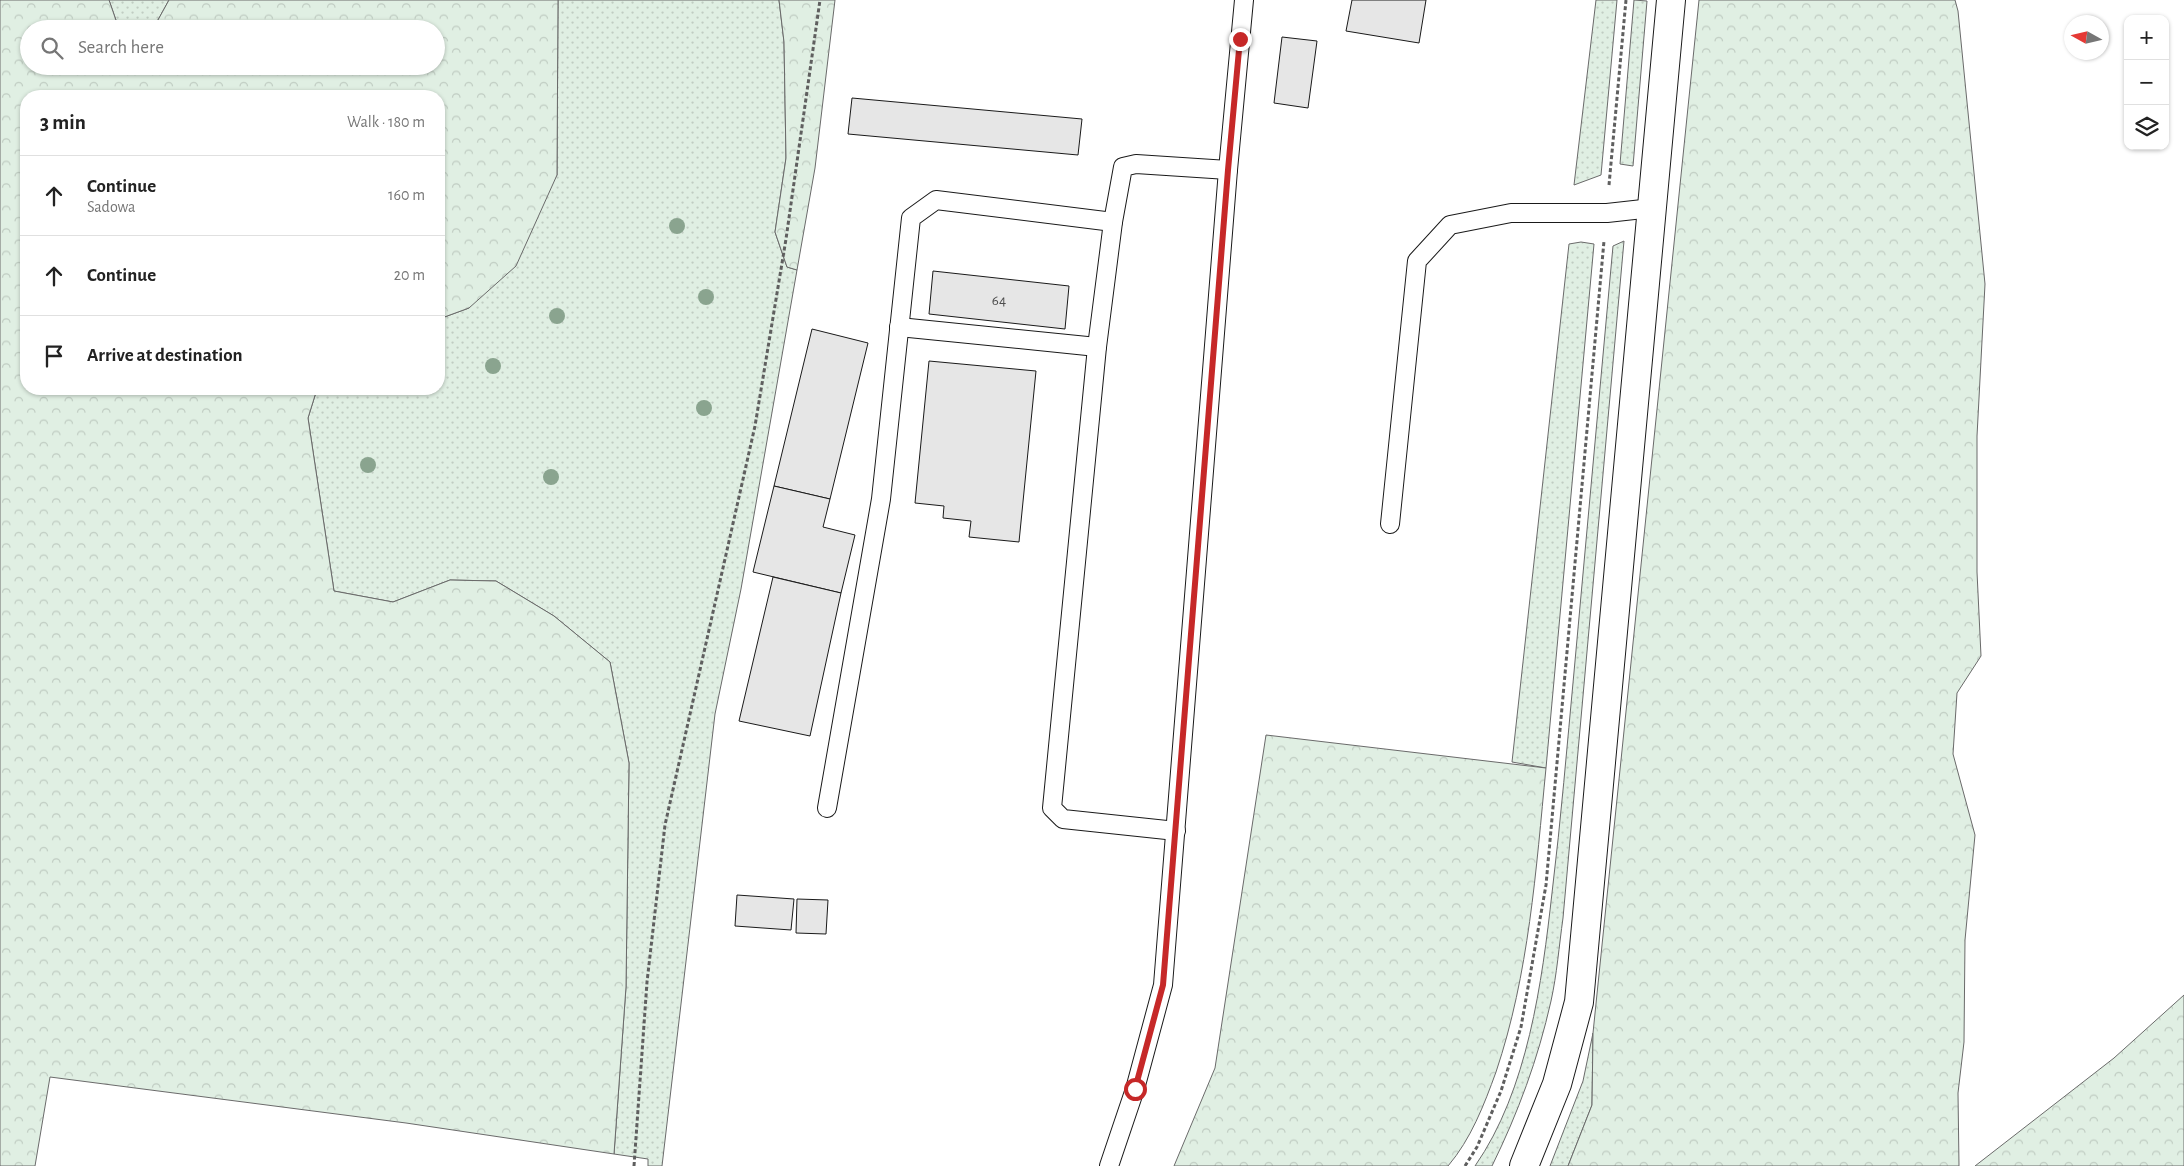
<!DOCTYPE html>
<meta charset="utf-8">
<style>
body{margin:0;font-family:"Alegreya Sans",sans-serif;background:#f2f2f2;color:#222}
.controls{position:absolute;right:15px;top:15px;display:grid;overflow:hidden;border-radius:10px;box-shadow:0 1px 4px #0004}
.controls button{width:45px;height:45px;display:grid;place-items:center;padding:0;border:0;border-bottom:1px solid #e0e0e0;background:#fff;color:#222;font:25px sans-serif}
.compass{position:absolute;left:2064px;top:15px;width:45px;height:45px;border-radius:50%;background:#fff;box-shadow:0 1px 4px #0004;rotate:278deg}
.stop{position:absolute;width:15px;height:15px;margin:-11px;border:4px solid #c62828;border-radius:50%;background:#fff}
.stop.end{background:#c62828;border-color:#fff;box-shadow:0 1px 5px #0008}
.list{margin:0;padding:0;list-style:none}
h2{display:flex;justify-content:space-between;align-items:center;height:65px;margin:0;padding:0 20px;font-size:21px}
h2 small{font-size:16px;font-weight:400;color:#767676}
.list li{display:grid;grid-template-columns:32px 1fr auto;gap:15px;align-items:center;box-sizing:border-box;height:80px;padding:0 20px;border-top:1px solid #e0e0e0}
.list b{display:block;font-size:19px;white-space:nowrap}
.list p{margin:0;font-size:16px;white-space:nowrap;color:#767676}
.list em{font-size:16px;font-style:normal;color:#767676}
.icon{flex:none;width:28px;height:28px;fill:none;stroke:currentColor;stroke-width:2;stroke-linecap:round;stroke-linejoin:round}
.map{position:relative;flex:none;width:2184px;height:1166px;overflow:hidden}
.search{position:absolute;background:#fff;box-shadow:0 1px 4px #0004;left:20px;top:20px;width:425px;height:55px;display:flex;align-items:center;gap:12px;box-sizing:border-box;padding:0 18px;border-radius:28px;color:#767676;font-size:19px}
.panel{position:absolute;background:#fff;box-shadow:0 1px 4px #0004;left:20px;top:90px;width:425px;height:305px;border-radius:20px}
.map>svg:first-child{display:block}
.grass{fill:url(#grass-dots);stroke:#6a6a6a}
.forest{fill:url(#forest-crowns);stroke:#6a6a6a}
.building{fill:#e6e6e6;stroke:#1a1a1a}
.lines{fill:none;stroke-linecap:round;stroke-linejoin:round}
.service-casing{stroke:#1a1a1a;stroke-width:20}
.secondary-casing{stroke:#1a1a1a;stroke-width:30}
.path{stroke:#5f5f5f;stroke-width:3;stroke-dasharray:4 2.5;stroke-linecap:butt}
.service{stroke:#fff;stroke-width:18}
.secondary{stroke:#fff;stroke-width:28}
.tree{fill:#8aa48f}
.route{stroke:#c62828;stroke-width:6}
.labels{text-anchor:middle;stroke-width:4;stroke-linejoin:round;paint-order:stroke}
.number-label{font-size:15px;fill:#4d4d4d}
</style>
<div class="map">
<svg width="2184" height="1166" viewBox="0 0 2184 1166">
<defs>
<pattern id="grass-dots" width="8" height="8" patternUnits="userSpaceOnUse" patternTransform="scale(1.25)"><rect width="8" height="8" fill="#e0efe3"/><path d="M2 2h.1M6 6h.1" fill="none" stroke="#c0ccc2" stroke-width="1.8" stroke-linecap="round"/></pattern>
<pattern id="forest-crowns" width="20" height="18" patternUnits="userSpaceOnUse" patternTransform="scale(1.25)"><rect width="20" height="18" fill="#e0efe3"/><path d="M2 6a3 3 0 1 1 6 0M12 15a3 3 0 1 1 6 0" fill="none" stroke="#c0ccc2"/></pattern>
</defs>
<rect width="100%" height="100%" fill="#fff"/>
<g class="grass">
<polygon points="109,0 169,0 153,29 119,29"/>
<polygon points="558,0 779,0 784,42 786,158 775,232 787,267 797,270 741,589 715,714 662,1166 648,1166 648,1159 614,1154 626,987 629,763 610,662 554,616 496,581 450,580 393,602 334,591 308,418 317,389 439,389 439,319 469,308 557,175"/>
<polygon points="1596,0 1617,0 1601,175 1574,185"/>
<polygon points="1634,0 1647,1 1633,166 1620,164"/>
<path d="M 1624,241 L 1563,918 C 1559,946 1557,974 1551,1001 C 1538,1059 1518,1113 1492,1166 L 1475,1166 C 1528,1090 1542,982 1552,893 C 1561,819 1567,746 1574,672 C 1587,530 1600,388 1613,246 Z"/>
<polygon points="1581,242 1594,244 1546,768 1512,762 1569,244"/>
<polygon points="1593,1033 1592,1105 1568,1166 1550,1166 1583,1081"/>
</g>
<g class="forest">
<polygon points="0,0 109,0 119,29 29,29 29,66 436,66 436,29 153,29 169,0 558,0 557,175 516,266 469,308 439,319 439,96 26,96 26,389 317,389 308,418 334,591 393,602 450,580 496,581 554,616 610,662 629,763 626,987 614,1154 406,1123 50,1077 35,1166 0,1166"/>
<polygon points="779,0 835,0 815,168 797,270 787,267 775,232 786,158 784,42"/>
<polygon points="1699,0 1955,0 1958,11 1985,284 1977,436 1977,572 1981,656 1957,693 1953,754 1975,835 1965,940 1964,1042 1958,1093 1959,1166 1568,1166 1592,1105 1593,1033"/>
<path d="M 1266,735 L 1546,768 C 1536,870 1529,974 1496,1072 C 1484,1105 1471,1139 1448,1166 L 1174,1166 L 1215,1068 Z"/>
<polygon points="2184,995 2184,1166 1975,1166 2114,1058"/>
</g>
<g class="building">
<polygon points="1352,0 1426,0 1419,43 1346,31"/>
<polygon points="1282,37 1317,41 1308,108 1274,103"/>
<polygon points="852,98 1082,119 1078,155 848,134"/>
<polygon points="933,271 1069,286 1065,329 929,314"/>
<polygon points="812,329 868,343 830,499 774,486"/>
<polygon points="929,361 1036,371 1019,542 969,537 971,521 943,518 944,506 915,503"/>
<polygon points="774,486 830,499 823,527 855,535 841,593 753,572"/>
<polygon points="773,577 841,593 810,736 739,721"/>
<polygon points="737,895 794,899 791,930 735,926"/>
<polygon points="797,899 828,900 826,934 796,933"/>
</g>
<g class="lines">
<g class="service-casing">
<g id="service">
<polyline points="899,327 1097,347"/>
<polyline points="1390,524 1417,261 1450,225 1511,213 1607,213 1652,208"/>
<polyline points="827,808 881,499 911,218 936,200 1113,222"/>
<polyline points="1176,831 1063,819 1052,808 1097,347 1113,222 1123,167 1136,164 1228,170"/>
<polyline points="1109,1166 1135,1089 1163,985 1228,170 1244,0"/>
</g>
</g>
<g class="secondary-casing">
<polyline id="secondary" points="1524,1166 1557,1084 1579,1002 1671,0"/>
</g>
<g class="path">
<polyline points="1609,185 1626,0"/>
<polyline points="634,1166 647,982 665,825 755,426 786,239 820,0"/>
<polyline points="1465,1166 1477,1147 1501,1091 1521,1027 1546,885 1604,241"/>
</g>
<use href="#service" class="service"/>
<use href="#secondary" class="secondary"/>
</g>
<g class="tree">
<circle cx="677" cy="226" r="8"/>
<circle cx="706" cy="297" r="8"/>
<circle cx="557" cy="316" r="8"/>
<circle cx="493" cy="366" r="8"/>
<circle cx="704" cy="408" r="8"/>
<circle cx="368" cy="465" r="8"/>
<circle cx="551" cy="477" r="8"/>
</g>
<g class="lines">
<polyline class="route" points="1135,1089 1163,985 1228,170 1240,39"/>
</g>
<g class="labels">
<g class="number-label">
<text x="999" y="305">64</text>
</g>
</g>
</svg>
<div class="controls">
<button>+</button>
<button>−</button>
<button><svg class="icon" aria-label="layers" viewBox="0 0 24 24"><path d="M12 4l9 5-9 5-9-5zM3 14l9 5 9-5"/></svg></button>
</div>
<svg class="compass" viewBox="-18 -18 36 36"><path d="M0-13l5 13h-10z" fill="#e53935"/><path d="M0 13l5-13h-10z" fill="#767676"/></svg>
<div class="stop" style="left:1135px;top:1089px"></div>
<div class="stop end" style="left:1240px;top:39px"></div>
<div class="search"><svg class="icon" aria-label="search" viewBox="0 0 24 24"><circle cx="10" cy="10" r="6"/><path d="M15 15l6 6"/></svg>Search here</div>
<section class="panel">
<h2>3 min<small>Walk · 180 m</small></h2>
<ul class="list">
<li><svg class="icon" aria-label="ahead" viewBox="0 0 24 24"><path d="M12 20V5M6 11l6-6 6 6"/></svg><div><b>Continue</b><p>Sadowa</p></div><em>160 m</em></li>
<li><svg class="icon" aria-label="ahead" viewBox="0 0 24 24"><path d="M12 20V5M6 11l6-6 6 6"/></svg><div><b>Continue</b></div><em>20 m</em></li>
<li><svg class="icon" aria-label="arrive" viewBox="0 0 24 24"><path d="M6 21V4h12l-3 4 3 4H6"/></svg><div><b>Arrive at destination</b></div></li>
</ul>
</section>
</div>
